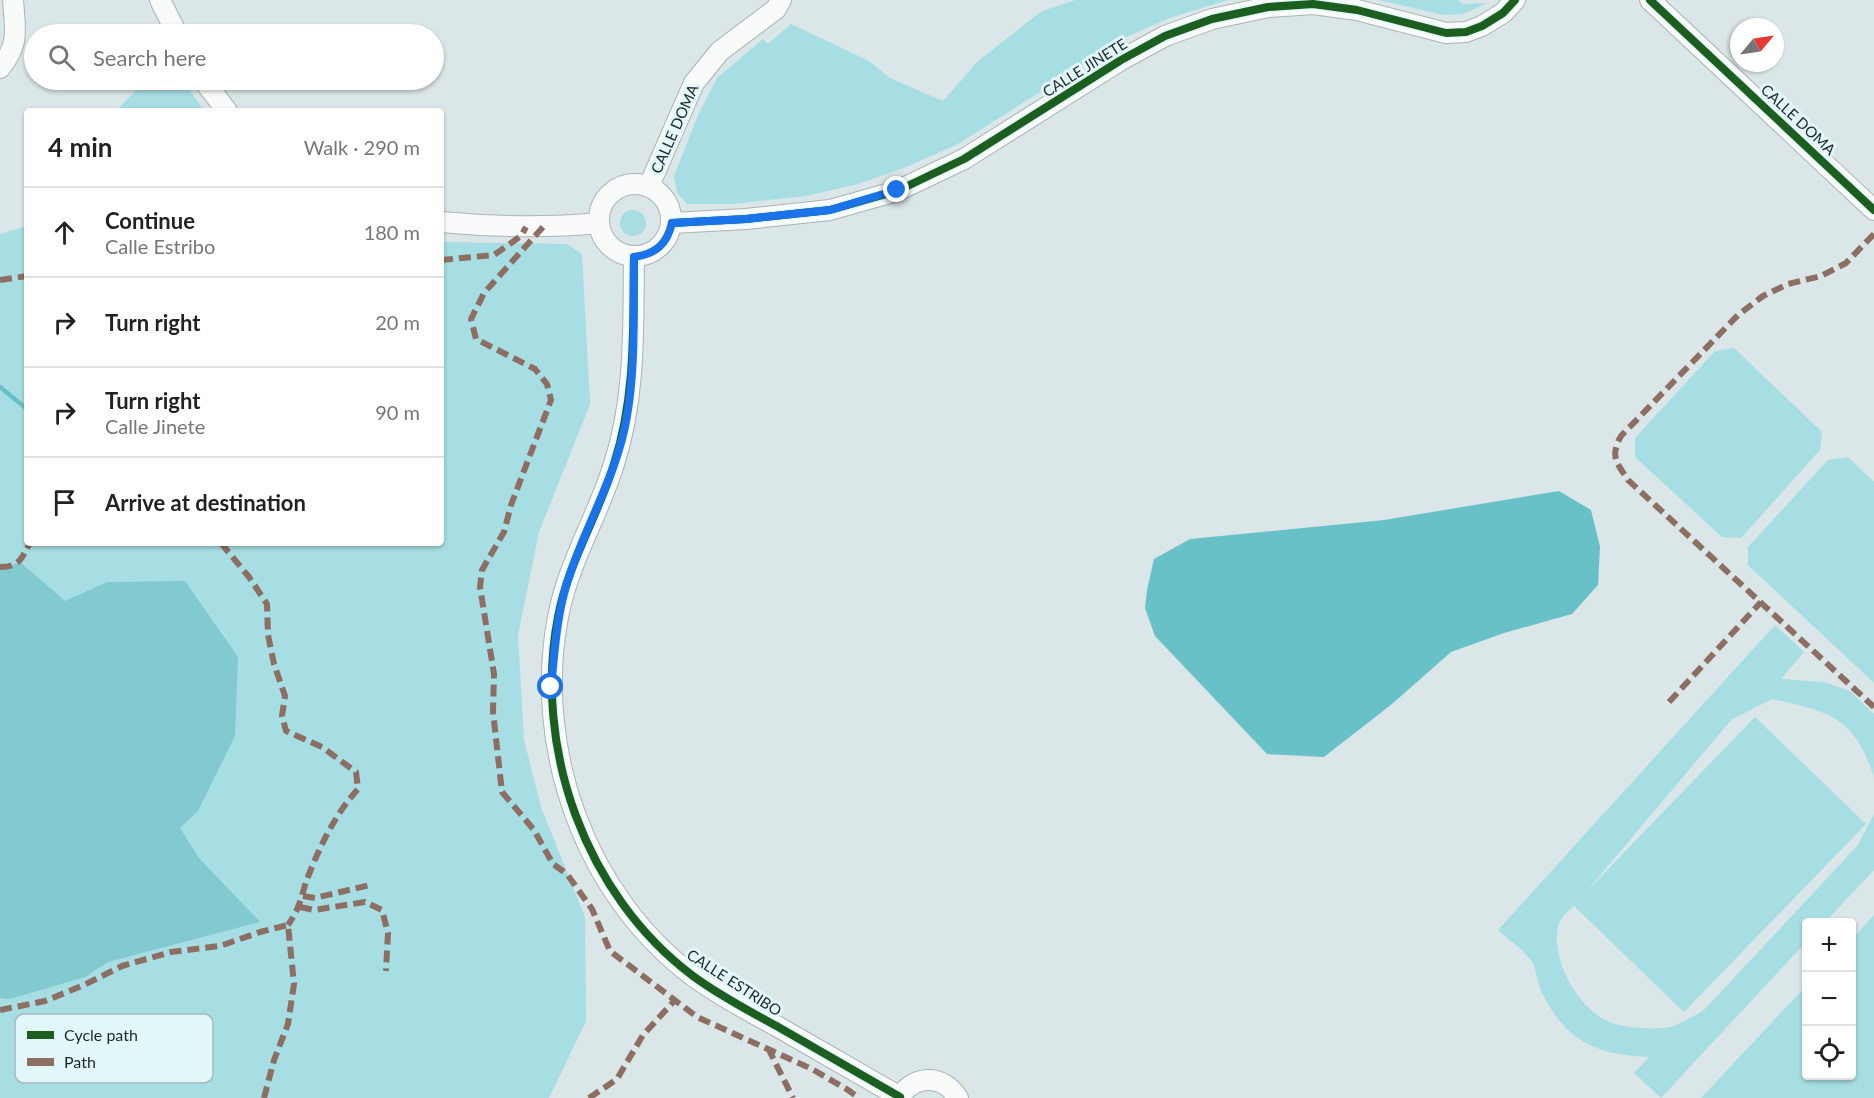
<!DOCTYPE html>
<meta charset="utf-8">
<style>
body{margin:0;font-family:Lato,sans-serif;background:#f2f2f2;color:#222}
.controls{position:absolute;right:18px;bottom:18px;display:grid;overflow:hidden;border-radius:6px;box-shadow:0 2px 4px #0004}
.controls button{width:54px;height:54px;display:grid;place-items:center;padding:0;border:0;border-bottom:2px solid #e0e0e0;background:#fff;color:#222;font:30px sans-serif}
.compass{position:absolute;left:1730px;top:18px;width:54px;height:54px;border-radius:50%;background:#fff;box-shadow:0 2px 4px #0004;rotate:61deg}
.stop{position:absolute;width:18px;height:18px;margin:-14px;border:4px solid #1a73e8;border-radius:50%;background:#fff}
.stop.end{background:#1a73e8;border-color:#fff;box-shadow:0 2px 6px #0008}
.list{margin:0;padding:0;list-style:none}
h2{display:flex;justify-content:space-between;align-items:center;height:78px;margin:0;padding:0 24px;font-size:26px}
h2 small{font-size:20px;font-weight:400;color:#767676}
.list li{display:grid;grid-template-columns:39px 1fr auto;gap:18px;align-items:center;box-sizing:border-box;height:90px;padding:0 24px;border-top:2px solid #e0e0e0}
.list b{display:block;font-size:22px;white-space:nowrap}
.list p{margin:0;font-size:20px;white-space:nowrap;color:#767676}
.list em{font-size:20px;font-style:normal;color:#767676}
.icon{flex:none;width:33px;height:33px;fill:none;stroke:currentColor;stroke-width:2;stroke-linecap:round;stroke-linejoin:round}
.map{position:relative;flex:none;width:1874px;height:1098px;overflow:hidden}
.search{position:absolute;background:#fff;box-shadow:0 2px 4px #0004;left:24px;top:24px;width:420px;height:66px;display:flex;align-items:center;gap:15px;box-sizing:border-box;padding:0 21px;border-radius:33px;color:#767676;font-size:22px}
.panel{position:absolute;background:#fff;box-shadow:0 2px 4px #0004;left:24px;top:108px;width:420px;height:438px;border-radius:6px}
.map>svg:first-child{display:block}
.green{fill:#a7dee3}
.forest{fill:#83cad0}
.water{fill:#69c1c8}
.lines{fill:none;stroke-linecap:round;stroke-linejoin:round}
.stream{stroke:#69c1c8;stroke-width:4.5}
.street-casing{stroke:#abb4b5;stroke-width:22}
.street{stroke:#f9fbfb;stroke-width:20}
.quiet{stroke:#8d6e63;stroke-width:6;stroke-dasharray:12 6;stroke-linecap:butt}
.cycleway-casing{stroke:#e2f7f9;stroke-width:11}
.cycleway{stroke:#1b5e20;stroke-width:8}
.route{stroke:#1a73e8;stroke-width:8}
.labels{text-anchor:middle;stroke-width:6;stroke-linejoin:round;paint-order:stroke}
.street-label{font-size:15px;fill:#1f2728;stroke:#e2f7f9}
.key{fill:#e2f7f9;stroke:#a8b9ba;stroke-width:1.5}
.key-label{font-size:16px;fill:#1f2728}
</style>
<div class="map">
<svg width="1874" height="1098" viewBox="0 0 1874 1098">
<rect width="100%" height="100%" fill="#dae6e7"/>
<g class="green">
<polygon points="1075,0 1228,0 1169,18 1129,36 958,144 904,168 858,184 806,196 733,204 687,204 677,193 674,176 699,113 717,78 763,39 768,44 791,24 869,61 890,78 943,101 978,61 1042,11"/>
<polygon points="1379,0 1458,0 1463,4 1487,3 1463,14 1443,15"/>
<polygon points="137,80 183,80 204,111 116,111 137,89"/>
<circle cx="633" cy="223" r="13"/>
<polygon points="27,226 27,543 441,543 441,242 567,244 582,254 590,404 539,532 518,635 524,740 541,807 585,917 586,1021 549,1098 0,1098 0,234"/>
<polygon points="1734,348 1822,432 1820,450 1741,538 1722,537 1635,457 1635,438 1715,351"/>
<polygon points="1848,457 1874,482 1874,683 1748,565 1748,547 1828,460"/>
<path d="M 1775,625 L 1804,652 L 1781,679 L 1824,682 L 1850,691 L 1874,714 L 1874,777 C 1854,716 1829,712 1772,699 L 1731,720 L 1586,892 L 1755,717 L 1866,824 L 1684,1012 L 1574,906 C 1569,910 1561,917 1559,923 C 1548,957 1580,1015 1615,1024 C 1631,1028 1653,1030 1670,1027 C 1681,1024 1693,1016 1703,1011 L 1858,845 L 1874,814 L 1874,870 L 1825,922 L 1806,922 L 1806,942 L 1661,1098 L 1634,1073 L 1649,1057 C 1596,1055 1566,1041 1542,993 C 1537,983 1537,971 1532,962 C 1524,950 1509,940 1498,930 Z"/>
<polygon points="1874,915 1874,1098 1701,1098 1806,986 1806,1076 1852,1076 1852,939"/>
</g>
<polygon class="forest" points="20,562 65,601 107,582 185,581 238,657 235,736 198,811 180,828 199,858 260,922 108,962 85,977 10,999 0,998 0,570"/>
<polygon class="water" points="1559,491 1591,510 1600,547 1598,585 1572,614 1504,633 1451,652 1392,704 1324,757 1267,754 1155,636 1145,608 1147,590 1154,559 1190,539 1384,520"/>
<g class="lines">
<polyline class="stream" points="0,387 27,409"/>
<g class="street-casing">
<g id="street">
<polyline points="160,0 177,34"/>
<polyline points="1650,0 1874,210"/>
<path d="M 0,68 C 20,44 15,29 13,0"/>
<polyline points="203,80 227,111"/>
<circle cx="635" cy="220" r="36"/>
<polyline points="649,186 694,83 720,51 776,9 781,0"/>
<path d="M 441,222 C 494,227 546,228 599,223"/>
<polyline points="672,223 746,219 830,210 897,191 964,159 1121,60 1165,36 1212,19 1268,7 1313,4 1357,10 1446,33 1466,32 1482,26 1503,13 1515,0"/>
<path d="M 634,257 C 633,327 636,396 614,464 C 598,516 568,563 558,617 C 533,748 585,895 693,976 C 720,996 751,1012 780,1028 C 820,1051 860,1074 900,1097"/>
<path d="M 899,1098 C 914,1074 943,1074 958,1098"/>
</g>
</g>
<use href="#street" class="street"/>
<g class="quiet">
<polyline points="543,227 484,293 471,319 476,339 535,369 547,384 551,400 511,505 504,532 482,570 480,587 494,674 493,712 502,792 534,830 553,864 567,874 592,909 610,951 697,1017 812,1069 848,1090 859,1098"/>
<path d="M 1874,234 L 1846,263 L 1821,276 L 1788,284 L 1763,296 L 1738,315 L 1621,436 C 1610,456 1616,462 1628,480 L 1874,707"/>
<polyline points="441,260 494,255 521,236 526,227"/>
<polyline points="0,280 27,276"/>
<path d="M 221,543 L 249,577 L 267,604 L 268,635 L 274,664 L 285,696 L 282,716 L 286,731 L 322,747 L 356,772 L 358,789 C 335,814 318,850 306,882 C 300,901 300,907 288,925"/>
<path d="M 0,567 C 20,567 21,559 30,543"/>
<polyline points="1669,702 1761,602"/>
<polyline points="303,896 315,898 370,885"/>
<polyline points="300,907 314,910 365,902 382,910 388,933 386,971"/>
<polyline points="0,1010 45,1001 84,985 122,966 171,952 220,946 260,932 288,925 294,984 288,1024 274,1060 264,1098"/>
<polyline points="768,1048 793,1098"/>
<polyline points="589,1098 617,1079 643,1035 675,1000"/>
</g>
<g class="cycleway-casing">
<g id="cycleway">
<polyline points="1650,0 1874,210"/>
<polyline points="672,223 746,219 830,210 897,191 964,159 1121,60 1165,36 1212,19 1268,7 1313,4 1357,10 1446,33 1466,32 1482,26 1503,13 1515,0"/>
<path d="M 634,257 C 633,327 636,396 614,464 C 598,516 568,563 558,617 C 533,748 585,895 693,976 C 720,996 751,1012 780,1028 C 820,1051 860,1074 900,1097"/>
</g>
</g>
<use href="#cycleway" class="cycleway"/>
</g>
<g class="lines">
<path class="route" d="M 551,687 C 555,648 557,608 571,571 C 589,519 618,471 627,416 C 636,364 633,310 634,257 C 656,254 667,244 672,223 L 746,219 L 830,210 L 897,190"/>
</g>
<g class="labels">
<g class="street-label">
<text transform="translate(1085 68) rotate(-32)" y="5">CALLE JINETE</text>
<text transform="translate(1798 120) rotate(43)" y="5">CALLE DOMA</text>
<text transform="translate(675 129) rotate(-66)" y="5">CALLE DOMA</text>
<text transform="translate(734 983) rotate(33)" y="5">CALLE ESTRIBO</text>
</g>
</g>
<rect x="15" y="1014" width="198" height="69" rx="9" class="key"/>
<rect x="27" y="1031" width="27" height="8" fill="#1b5e20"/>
<rect x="27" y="1058" width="27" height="8" fill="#8d6e63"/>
<g class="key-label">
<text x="64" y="1041">Cycle path</text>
<text x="64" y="1068">Path</text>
</g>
</svg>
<div class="controls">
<button>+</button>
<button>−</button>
<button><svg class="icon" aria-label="locate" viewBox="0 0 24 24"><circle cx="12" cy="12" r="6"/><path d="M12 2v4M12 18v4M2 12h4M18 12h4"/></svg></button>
</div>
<svg class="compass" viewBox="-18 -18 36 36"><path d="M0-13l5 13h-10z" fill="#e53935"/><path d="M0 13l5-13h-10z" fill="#767676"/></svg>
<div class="stop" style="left:551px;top:687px"></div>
<div class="stop end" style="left:897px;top:190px"></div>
<div class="search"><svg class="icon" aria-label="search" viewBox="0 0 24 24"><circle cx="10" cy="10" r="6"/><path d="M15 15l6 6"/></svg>Search here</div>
<section class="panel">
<h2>4 min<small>Walk · 290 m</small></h2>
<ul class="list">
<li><svg class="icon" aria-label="ahead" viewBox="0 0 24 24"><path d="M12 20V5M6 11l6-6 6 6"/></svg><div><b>Continue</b><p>Calle Estribo</p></div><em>180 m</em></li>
<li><svg class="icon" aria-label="right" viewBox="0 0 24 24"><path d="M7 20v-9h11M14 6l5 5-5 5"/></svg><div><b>Turn right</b></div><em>20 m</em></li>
<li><svg class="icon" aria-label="right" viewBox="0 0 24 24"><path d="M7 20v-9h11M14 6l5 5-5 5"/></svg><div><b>Turn right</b><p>Calle Jinete</p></div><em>90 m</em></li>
<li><svg class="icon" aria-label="arrive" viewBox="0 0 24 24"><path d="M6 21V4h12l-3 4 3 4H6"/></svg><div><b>Arrive at destination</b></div></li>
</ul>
</section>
</div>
